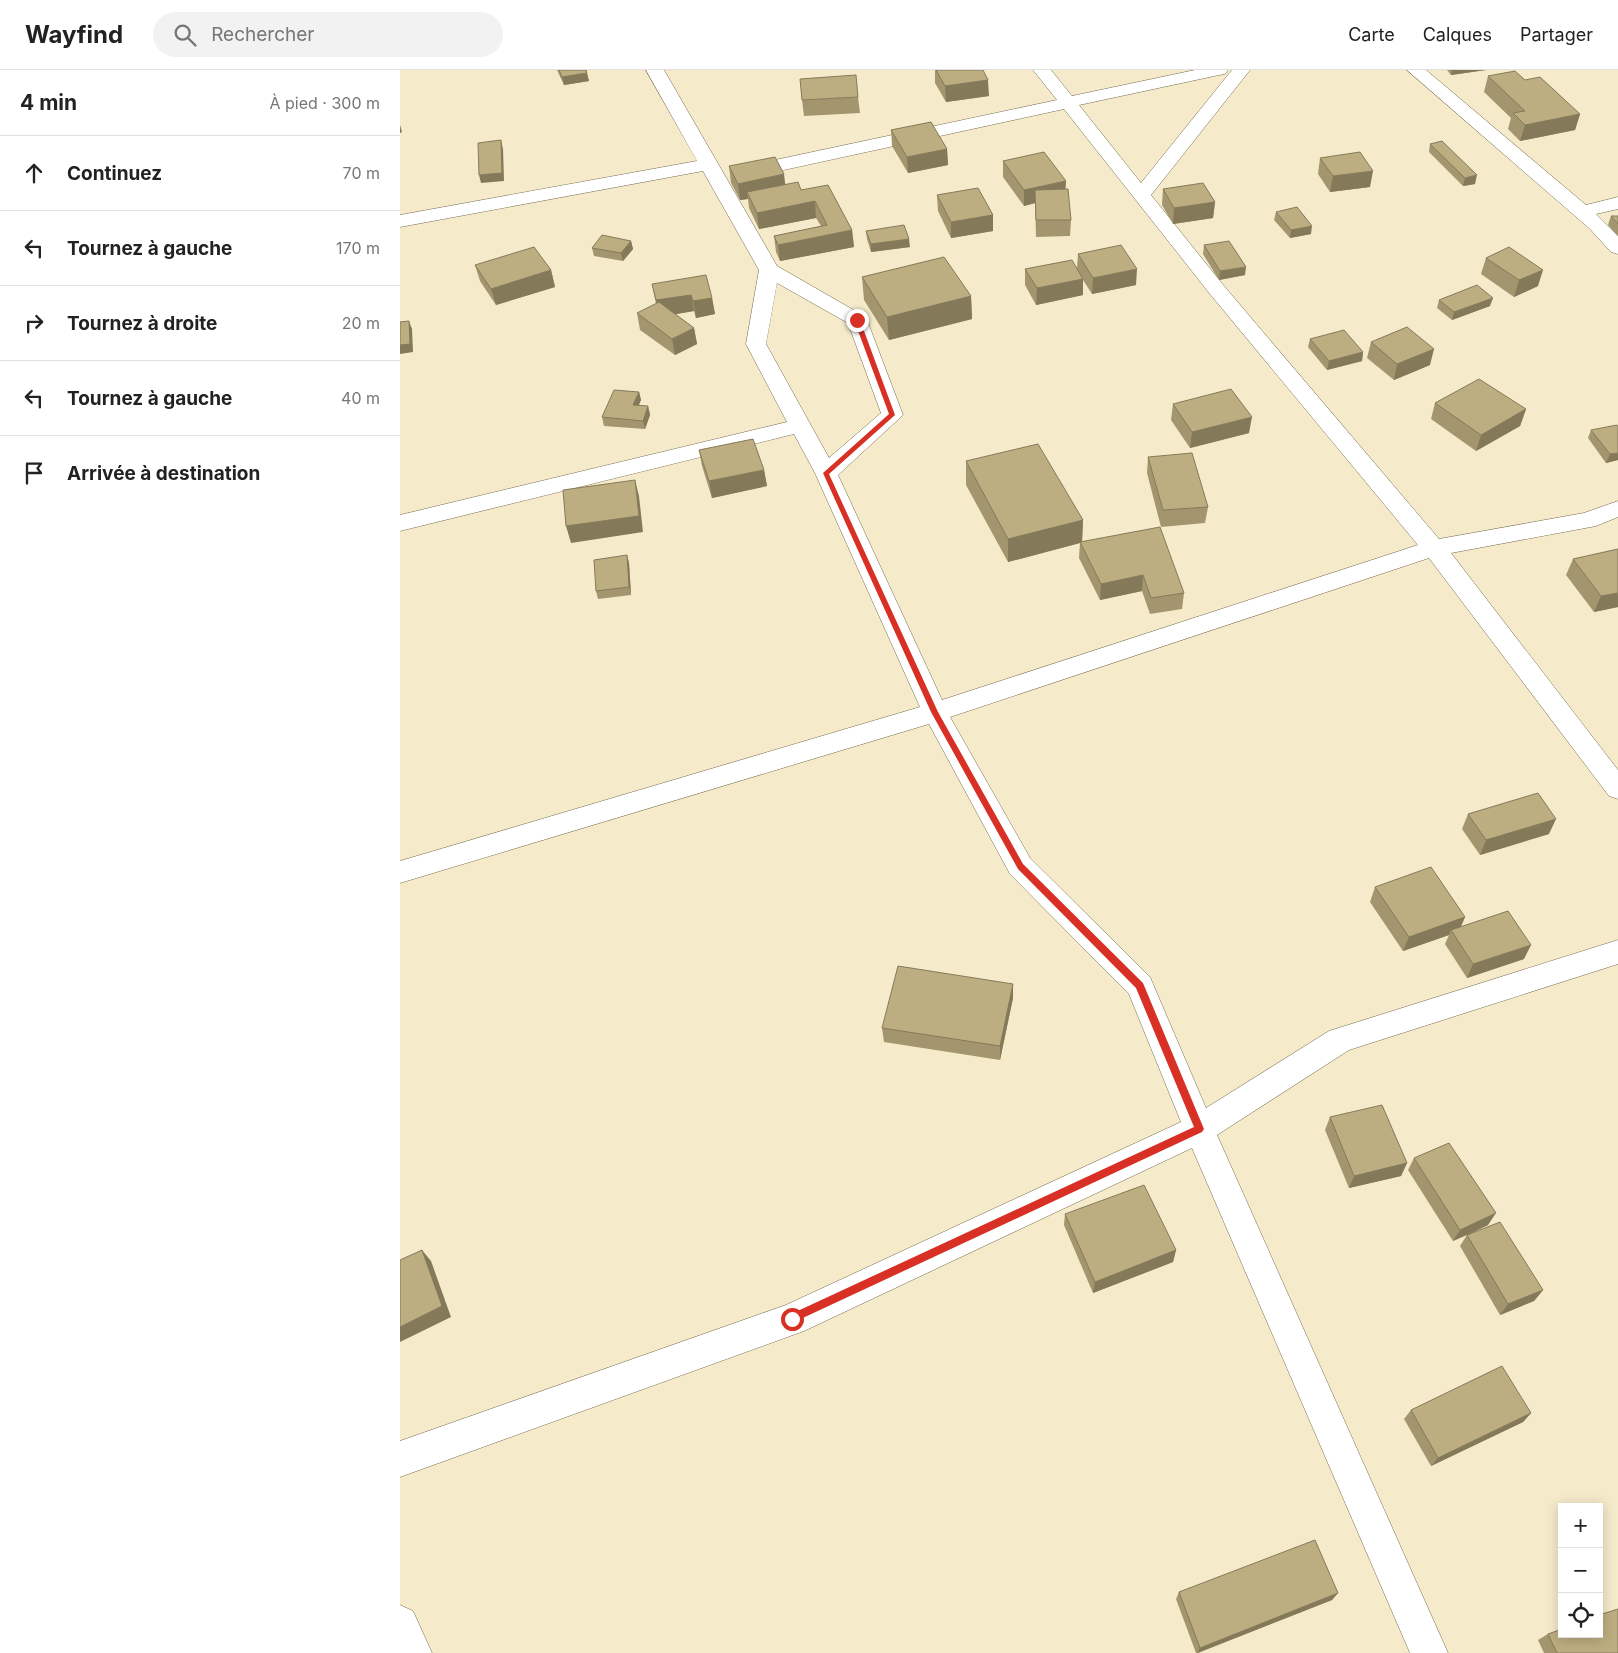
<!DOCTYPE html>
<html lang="fr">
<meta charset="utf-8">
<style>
body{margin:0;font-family:Inter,sans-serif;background:#f2f2f2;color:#222}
.controls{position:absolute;right:15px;bottom:15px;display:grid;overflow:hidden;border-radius:0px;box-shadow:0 2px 12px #0003}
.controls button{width:45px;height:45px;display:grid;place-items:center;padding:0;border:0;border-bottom:1px solid #e0e0e0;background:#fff;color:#222;font:25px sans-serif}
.stop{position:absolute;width:15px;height:15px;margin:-11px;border:4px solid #d93025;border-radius:50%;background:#fff}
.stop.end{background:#d93025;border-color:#fff;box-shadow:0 1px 5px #0008}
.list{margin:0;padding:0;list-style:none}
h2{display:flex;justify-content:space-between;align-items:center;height:65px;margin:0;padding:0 20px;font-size:21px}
h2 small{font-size:16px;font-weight:400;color:#767676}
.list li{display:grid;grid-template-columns:32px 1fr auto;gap:15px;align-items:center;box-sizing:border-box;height:75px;padding:0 20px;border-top:1px solid #e0e0e0}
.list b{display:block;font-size:19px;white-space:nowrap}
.list em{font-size:16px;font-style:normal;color:#767676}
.icon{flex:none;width:28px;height:28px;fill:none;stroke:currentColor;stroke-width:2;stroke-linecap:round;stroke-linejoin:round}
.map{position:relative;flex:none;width:1218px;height:1583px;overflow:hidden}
header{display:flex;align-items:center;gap:30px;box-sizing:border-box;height:70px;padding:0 25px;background:#fff;border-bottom:1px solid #e0e0e0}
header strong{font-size:24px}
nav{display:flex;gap:28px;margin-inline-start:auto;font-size:18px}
.search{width:350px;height:45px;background:#f2f2f2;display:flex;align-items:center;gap:12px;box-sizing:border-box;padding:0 18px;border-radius:28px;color:#767676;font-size:19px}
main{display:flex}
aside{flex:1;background:#fff}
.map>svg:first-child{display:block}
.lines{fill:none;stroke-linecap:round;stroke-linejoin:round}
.street-casing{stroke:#736a4e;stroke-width:1}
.street{fill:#fff;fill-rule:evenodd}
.wall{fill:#a3966f}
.shaded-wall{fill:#847a5a}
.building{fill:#bdae81;stroke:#847a5a}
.route{fill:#d93025}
</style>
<header>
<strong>Wayfind</strong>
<div class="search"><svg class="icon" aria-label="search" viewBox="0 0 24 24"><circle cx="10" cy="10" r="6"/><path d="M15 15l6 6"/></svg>Rechercher</div>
<nav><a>Carte</a><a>Calques</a><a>Partager</a></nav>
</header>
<main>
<aside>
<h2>4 min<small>À pied · 300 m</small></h2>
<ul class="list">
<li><svg class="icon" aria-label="ahead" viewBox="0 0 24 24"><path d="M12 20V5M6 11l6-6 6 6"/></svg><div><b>Continuez</b></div><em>70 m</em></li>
<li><svg class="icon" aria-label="left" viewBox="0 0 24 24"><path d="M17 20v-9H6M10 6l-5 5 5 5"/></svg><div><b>Tournez à gauche</b></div><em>170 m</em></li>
<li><svg class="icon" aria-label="right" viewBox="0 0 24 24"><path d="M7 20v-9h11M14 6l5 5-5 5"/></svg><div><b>Tournez à droite</b></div><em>20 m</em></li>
<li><svg class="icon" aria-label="left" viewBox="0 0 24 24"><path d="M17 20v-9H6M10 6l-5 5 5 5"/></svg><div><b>Tournez à gauche</b></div><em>40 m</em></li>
<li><svg class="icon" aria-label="arrive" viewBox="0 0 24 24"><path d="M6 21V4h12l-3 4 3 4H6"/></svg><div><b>Arrivée à destination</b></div></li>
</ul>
</aside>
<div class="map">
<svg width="1218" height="1583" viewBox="0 0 1218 1583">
<rect width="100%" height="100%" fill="#f5eaca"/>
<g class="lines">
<g class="street-casing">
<g id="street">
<path d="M 246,0 L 264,0 L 377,196 L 464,246 L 467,250 L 503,345 L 438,405 L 542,630 L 1018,475 L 810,224 L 664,39 L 342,109 L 335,107 L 333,103 L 335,99 L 342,97 L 657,30 L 633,0 L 651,0 L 672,26 L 795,0 L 828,0 L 825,4 L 819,5 L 679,35 L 741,113 L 832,0 L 850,0 L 751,125 L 824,216 L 1039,469 L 1184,443 L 1218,431 L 1218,447 L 1196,456 L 1051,483 L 1218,700 L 1218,729 L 1209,726 L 1029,488 L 550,647 L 630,788 L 750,907 L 806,1038 L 929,961 L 1218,870 L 1218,894 L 949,980 L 817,1065 L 1048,1583 L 1010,1583 L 792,1078 L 404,1261 L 0,1407 L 0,1371 L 386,1235 L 781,1052 L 729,924 L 610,804 L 529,654 L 0,813 L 0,791 L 520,637 L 415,403 L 394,364 L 0,461 L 0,445 L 387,352 L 346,274 L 359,200 L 303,101 L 0,157 L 0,145 L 297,91 ZM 377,213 L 448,253 L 481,343 L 429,388 L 366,274 Z"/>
<polygon points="1007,0 1026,0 1186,135 1218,127 1218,139 1196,144 1218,166 1218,184 1211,182 1190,159"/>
<polygon points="0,1535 13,1541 32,1583 0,1583"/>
</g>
</g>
<use href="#street" class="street"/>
</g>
<g class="wall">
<polygon points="157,0 186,0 189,11 164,15"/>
<polygon points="535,0 583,0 589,26 546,32 535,13"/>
<polygon points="1047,0 1086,0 1051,5"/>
<polygon points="1088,6 1125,10 1180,44 1175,60 1120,71 1108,59 1111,48 1084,22"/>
<polygon points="458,27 460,43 404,46 402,30"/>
<polygon points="491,60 547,79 548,95 508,103 492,76"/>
<polygon points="1030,74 1075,114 1063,116 1029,82"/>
<polygon points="920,88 970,117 930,122 918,104"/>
<polygon points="603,91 666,111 665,119 671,150 670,166 636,167 635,133 624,136 603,107"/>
<polygon points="329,96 401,120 452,160 454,177 380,191 376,182 374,166 421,156 416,148 359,159 349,138 348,129 340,130 331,113"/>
<polygon points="763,119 815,132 813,148 773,154 762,135"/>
<polygon points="537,125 593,145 593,161 551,168 538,141"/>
<polygon points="876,142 911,164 890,168 874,150"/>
<polygon points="1211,146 1218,146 1218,166 1208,155"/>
<polygon points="466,161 510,177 471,182 467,169"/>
<polygon points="231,171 233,179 223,191 194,186 192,178"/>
<polygon points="804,175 845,205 819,210 803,184"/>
<polygon points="678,184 736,215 692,224 683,210 683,225 636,235 625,215 625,199 677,198"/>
<polygon points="1086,188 1138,216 1114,227 1081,204"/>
<polygon points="75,195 151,200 155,217 96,235 80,211"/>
<polygon points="462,207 571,226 572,249 489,270 464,230"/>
<polygon points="252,214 312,228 315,244 296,248 294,241 275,244 294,258 297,274 275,285 240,260 237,243 256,234"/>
<polygon points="1039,230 1090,236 1052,250 1037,238"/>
<polygon points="910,269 963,282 962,291 927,300 908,277"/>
<polygon points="971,272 1030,295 994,310 967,288"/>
<polygon points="239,322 241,330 238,336 248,336 250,345 245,359 204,356 202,347"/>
<polygon points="1035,333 1126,339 1120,356 1076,381 1031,349"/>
<polygon points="773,334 849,363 790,378 771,350"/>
<polygon points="1191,360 1218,390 1206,393 1188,368"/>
<polygon points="299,380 364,400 367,416 312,428 302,396"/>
<polygon points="748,387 808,437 805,453 761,457 747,403"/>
<polygon points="566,391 683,450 682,471 784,523 782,539 750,544 742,521 700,530 679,488 680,473 608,492 566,415"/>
<polygon points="1218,479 1218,537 1194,542 1166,505 1173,489"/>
<polygon points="227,485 229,493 231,525 198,529 196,521"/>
<polygon points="1068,744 1149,764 1080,785 1062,759"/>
<polygon points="975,817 1065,847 1061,856 1124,889 1067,908 1045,874 1049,865 1003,881 970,832"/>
<polygon points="613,914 613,928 600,990 484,972 482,958"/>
<polygon points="930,1047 1007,1093 1001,1106 949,1118 925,1060"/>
<polygon points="1014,1088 1088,1155 1072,1163 1143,1220 1134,1231 1100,1245 1060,1176 1067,1165 1053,1171 1008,1100"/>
<polygon points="665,1144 776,1180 773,1192 693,1223 664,1155"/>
<polygon points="1011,1340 1131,1343 1123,1352 1031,1396 1004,1349"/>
<polygon points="779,1522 938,1523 932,1530 798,1583 796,1583 776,1529"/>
<polygon points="1148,1564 1218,1583 1144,1583 1138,1570"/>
</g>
<g class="shaded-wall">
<polygon points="1052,0 1086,0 1051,5"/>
<polygon points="187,3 189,11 164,15 162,7"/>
<polygon points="588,10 589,26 546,32 545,16"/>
<polygon points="1180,44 1175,60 1120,71 1125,55"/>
<polygon points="0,55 2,62 0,63"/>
<polygon points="101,70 103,79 104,111 81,113 79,105"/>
<polygon points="547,79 548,95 508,103 507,87"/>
<polygon points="973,101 970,117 930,122 933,106"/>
<polygon points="384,104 386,121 347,122 348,129 340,130 338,114"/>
<polygon points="1077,105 1075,114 1063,116 1065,108"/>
<polygon points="666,111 665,127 635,120 635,133 624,136 624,120"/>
<polygon points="415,131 416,148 359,159 357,143"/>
<polygon points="815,132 813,148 773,154 774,138"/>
<polygon points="593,145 593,161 551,168 551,152"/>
<polygon points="912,156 911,164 890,168 891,160"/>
<polygon points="452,160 454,177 380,191 378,175"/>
<polygon points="509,169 510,177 471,182 471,174"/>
<polygon points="231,171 233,179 223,191 221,183"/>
<polygon points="846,197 845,205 819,210 820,201"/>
<polygon points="737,199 736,215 692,224 693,208"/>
<polygon points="151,200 155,217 96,235 91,219"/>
<polygon points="1143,200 1138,216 1114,227 1119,210"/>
<polygon points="683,209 683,225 636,235 637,218"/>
<polygon points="291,225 294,241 260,247 256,230"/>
<polygon points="571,226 572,249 489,270 487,247"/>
<polygon points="312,228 315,244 296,248 293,231"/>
<polygon points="1093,228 1090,236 1052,250 1054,242"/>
<polygon points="9,251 12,259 13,282 0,284 0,275"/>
<polygon points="294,258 297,274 275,285 272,269"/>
<polygon points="1034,279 1030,295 994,310 997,294"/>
<polygon points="963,282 962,291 927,300 929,291"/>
<polygon points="239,322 241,330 235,344 233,335"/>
<polygon points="248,336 250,345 245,359 243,351"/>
<polygon points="1126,339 1120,356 1076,381 1081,365"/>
<polygon points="852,347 849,363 790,378 792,362"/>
<polygon points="1218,383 1218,390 1206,393 1210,384"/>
<polygon points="364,400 367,416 312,428 309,411"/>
<polygon points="235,410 239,426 243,462 171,473 166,456"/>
<polygon points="683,450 682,473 680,472 680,473 608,492 608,469"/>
<polygon points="227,485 229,493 231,525 229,517"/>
<polygon points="743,505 742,521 700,530 701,514"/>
<polygon points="1218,523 1218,537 1194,542 1201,526"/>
<polygon points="1156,749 1149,764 1080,785 1086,770"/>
<polygon points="1065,847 1059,861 1051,860 1049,865 1003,881 1009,867"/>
<polygon points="1131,875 1124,889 1067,908 1073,894"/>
<polygon points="613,914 613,928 600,990 600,976"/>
<polygon points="1007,1093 1001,1106 949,1118 954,1106"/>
<polygon points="1096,1143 1088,1155 1053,1171 1060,1160"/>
<polygon points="22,1180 31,1191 51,1247 0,1272 0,1257"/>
<polygon points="776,1180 773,1192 693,1223 695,1212"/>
<polygon points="1143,1220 1134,1231 1100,1245 1108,1234"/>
<polygon points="1131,1343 1123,1352 1031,1396 1038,1388"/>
<polygon points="938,1523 932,1530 797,1583 800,1578"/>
</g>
<g class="building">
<polygon points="159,0 186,0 187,3 162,7"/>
<polygon points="536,0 583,0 588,10 545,16"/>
<polygon points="1115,1 1125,10 1140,7 1180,44 1125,55 1113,43 1125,41 1088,6"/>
<polygon points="456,5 458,27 402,30 400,9"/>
<polygon points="531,52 547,79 507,87 491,60"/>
<polygon points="101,70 102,103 79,105 78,73"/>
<polygon points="1042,71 1077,105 1065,108 1030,74"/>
<polygon points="644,82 666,111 624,120 603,91"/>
<polygon points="960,82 973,101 933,106 920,88"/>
<polygon points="375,87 384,104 338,114 329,96"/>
<polygon points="398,112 401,120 428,115 452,160 378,175 374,166 427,155 415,131 357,143 347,122"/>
<polygon points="803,113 815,132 774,138 763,119"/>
<polygon points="578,118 593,145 551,152 537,125"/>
<polygon points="668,119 671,150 636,150 635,120"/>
<polygon points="897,137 912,156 891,160 876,142"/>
<polygon points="1211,146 1218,146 1218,154"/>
<polygon points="504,155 509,169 471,174 466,161"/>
<polygon points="202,165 231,171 221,183 192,178"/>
<polygon points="829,171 846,197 820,201 804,175"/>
<polygon points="721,175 737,199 693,208 678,184"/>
<polygon points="134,177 151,200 91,219 75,195"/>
<polygon points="1109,177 1143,200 1119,210 1086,188"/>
<polygon points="544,187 571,226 487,247 462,207"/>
<polygon points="672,190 683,209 637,218 625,199"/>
<polygon points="306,205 312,228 293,231 291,225 256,230 252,214"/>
<polygon points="1077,215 1093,228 1054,242 1039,230"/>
<polygon points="259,232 294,258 272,269 237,243"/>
<polygon points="9,251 10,274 0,275 0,252"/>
<polygon points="1007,257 1034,279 997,294 971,272"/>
<polygon points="944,260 963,282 929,291 910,269"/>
<polygon points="1079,309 1126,339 1081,365 1035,333"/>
<polygon points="831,319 852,347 792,362 773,334"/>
<polygon points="214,320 239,322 233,335 248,336 243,351 202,347"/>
<polygon points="1217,355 1218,357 1218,383 1210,384 1191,360"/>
<polygon points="353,369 364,400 309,411 299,380"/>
<polygon points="638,374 683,450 608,469 566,391"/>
<polygon points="792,383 808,437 763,440 748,387"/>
<polygon points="235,410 239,446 166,456 163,420"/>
<polygon points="760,457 784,523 751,528 743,505 701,514 680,472"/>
<polygon points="1218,479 1218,523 1201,526 1173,489"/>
<polygon points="227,485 229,517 196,521 194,490"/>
<polygon points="1138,723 1156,749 1086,770 1068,744"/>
<polygon points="1031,797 1065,847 1009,867 975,817"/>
<polygon points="1108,841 1131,875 1073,894 1051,860"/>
<polygon points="498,896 613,914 600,976 482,958"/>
<polygon points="982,1035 1007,1093 954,1106 930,1047"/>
<polygon points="1049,1073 1096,1143 1060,1160 1014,1088"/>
<polygon points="744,1115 776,1180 695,1212 665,1144"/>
<polygon points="1100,1152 1143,1220 1108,1234 1067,1165"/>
<polygon points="22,1180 42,1236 0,1257 0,1190"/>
<polygon points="1102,1296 1131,1343 1038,1388 1011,1340"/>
<polygon points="915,1470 938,1523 800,1578 779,1522"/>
<polygon points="1218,1539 1218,1583 1157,1583 1148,1564 1162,1559 1162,1564 1199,1564 1199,1545"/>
</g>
<polygon class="route" points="457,248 460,250 495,345 429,404 538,642 623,794 743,913 804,1059 802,1062 392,1253 387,1249 389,1245 794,1057 736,918 618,799 531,642 423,403 489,344 454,250"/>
</svg>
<div class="controls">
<button>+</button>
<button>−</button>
<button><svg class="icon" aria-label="locate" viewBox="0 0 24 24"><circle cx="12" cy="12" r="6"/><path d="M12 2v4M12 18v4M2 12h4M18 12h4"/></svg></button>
</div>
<div class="stop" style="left:392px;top:1249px"></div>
<div class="stop end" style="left:457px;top:250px"></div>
</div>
</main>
